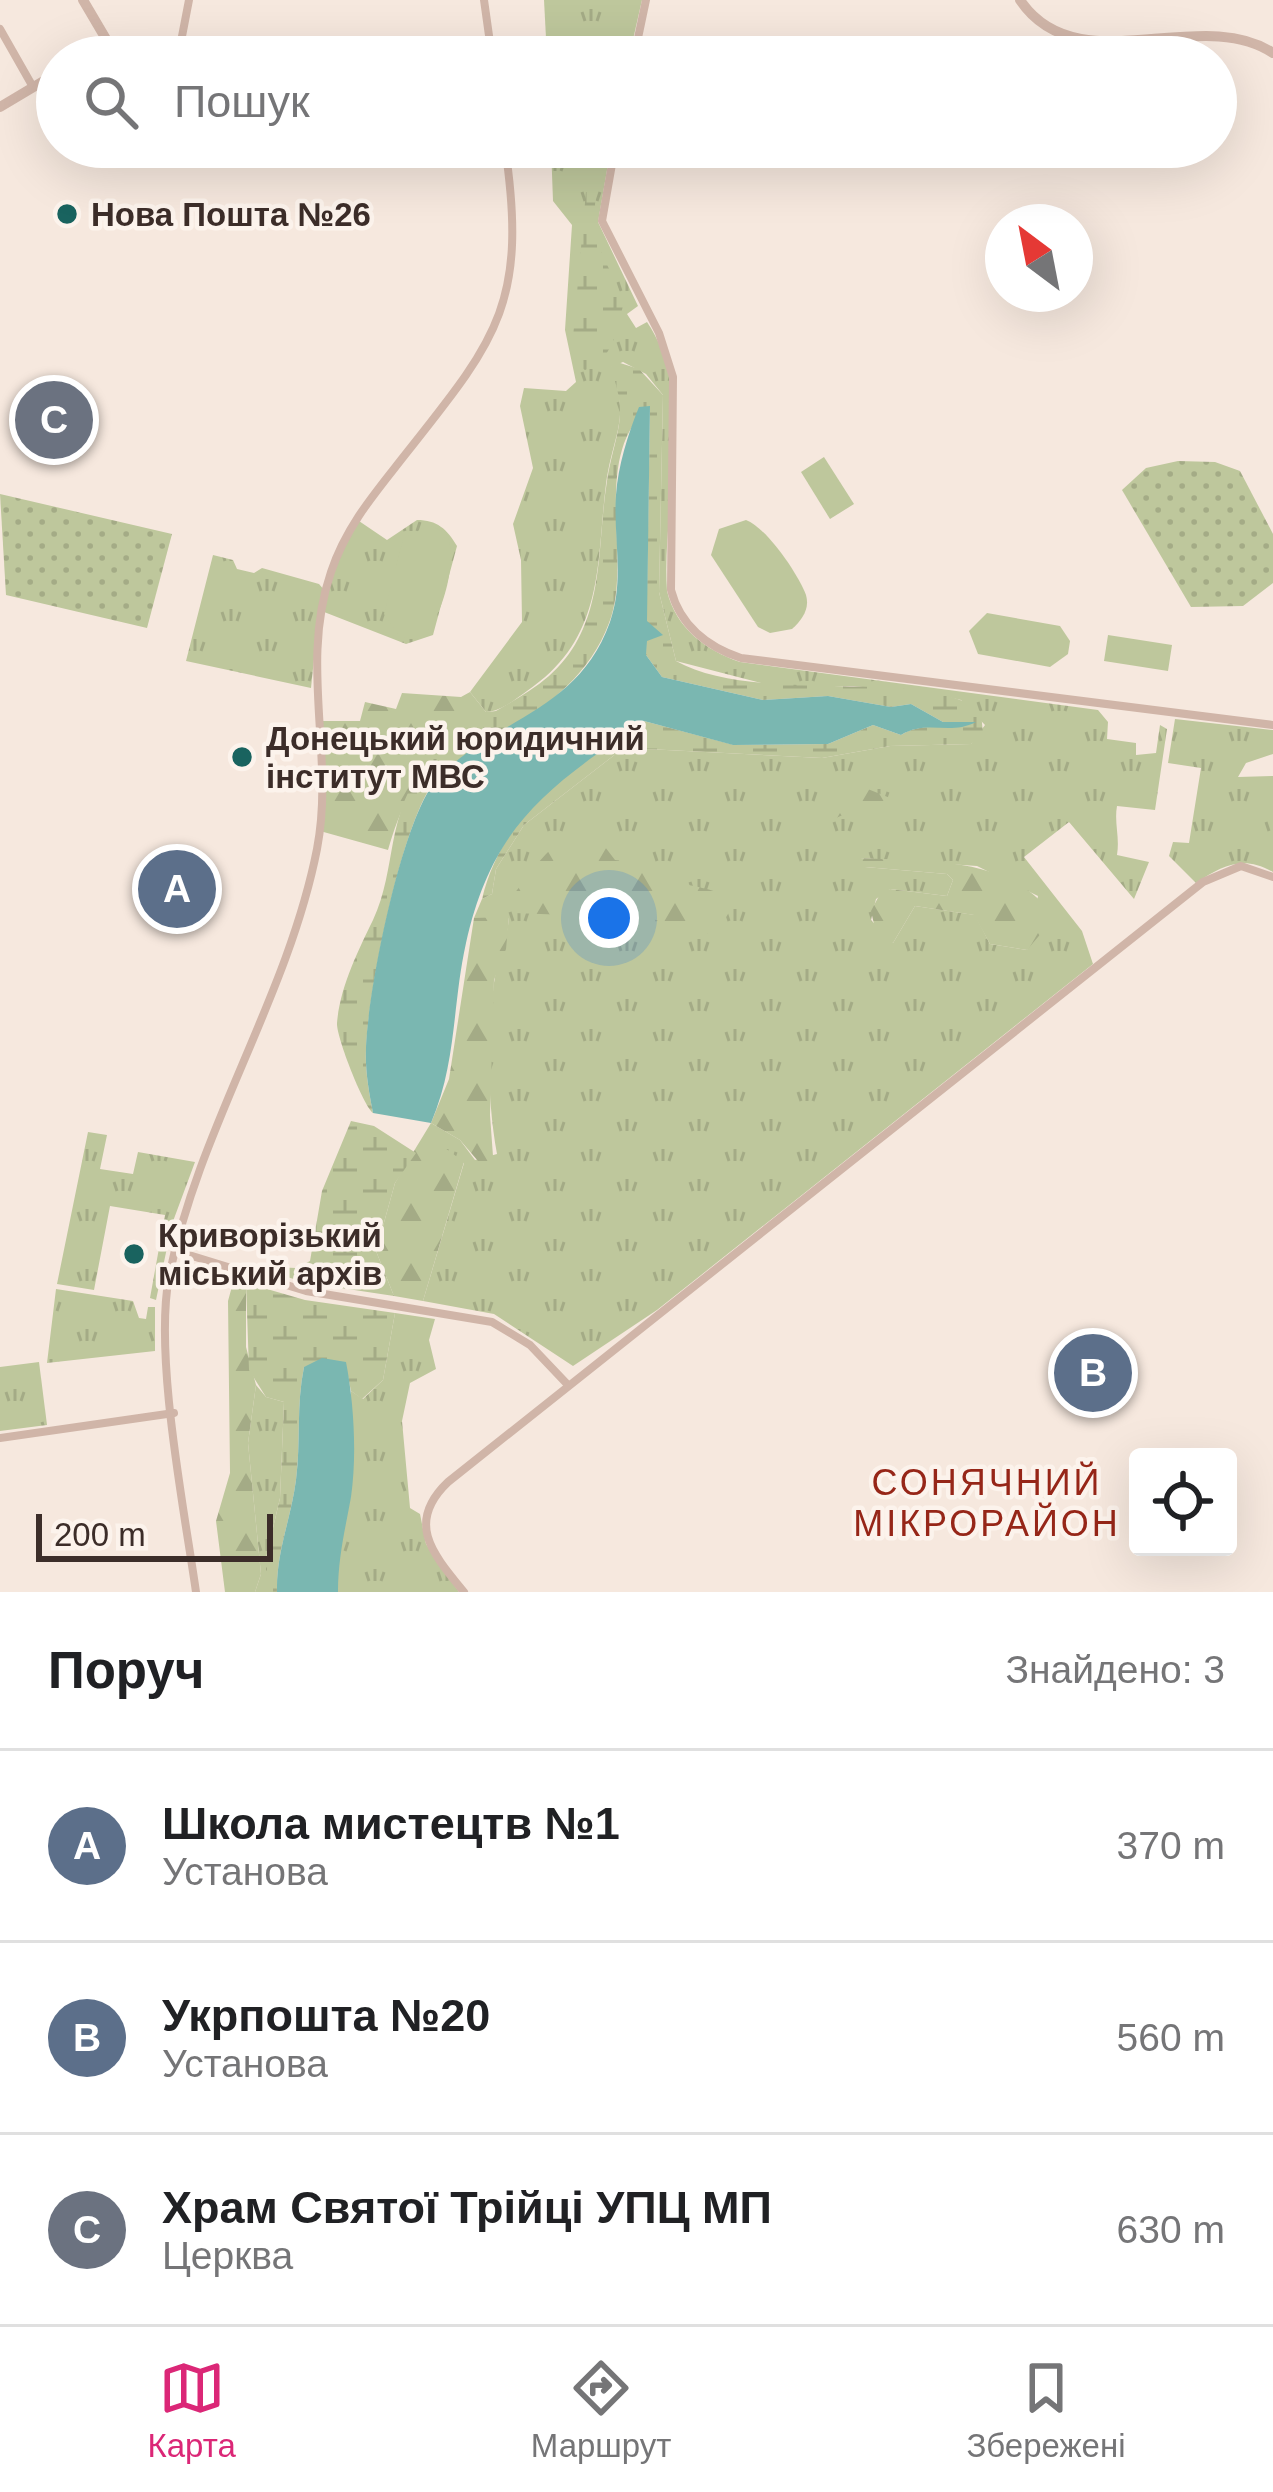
<!DOCTYPE html>
<html lang="uk">
<meta charset="utf-8">
<style>
body{margin:0;font-family:Arial,sans-serif;background:#f2f2f2;color:#202124}
.controls{position:absolute;right:36px;bottom:36px;display:grid;overflow:hidden;border-radius:12px;box-shadow:0 12px 48px #0002}
.controls button{width:108px;height:108px;display:grid;place-items:center;padding:0;border:0;border-bottom:3px solid #e0e0e0;background:#fff;color:#202124;font:60px sans-serif}
.compass{position:absolute;left:985px;top:204px;width:108px;height:108px;border-radius:50%;background:#fff;box-shadow:0 12px 48px #0002;rotate:328deg}
.scale{position:absolute;left:36px;bottom:30px;width:237px;box-sizing:border-box;padding-left:12px;border:6px solid #3c2d29;border-top:0;font-size:33px;line-height:42px;white-space:nowrap;color:#3c2d29;-webkit-text-stroke:9px #fcf3ec;paint-order:stroke}
.you{position:absolute;left:609px;top:918px;width:42px;height:42px;margin:-30px;border:9px solid #fff;border-radius:50%;background:#1a73e8;box-shadow:0 0 0 18px #1a73e833}
.badge{display:grid;place-items:center;width:78px;height:78px;border-radius:50%;background:#db2777;color:#fff;font-size:39px;font-weight:700}
.pin{position:absolute;translate:-50% -50%;border:6px solid #fff;box-shadow:0 3px 12px #0006}
.list{margin:0;padding:0;list-style:none}
h2{display:flex;justify-content:space-between;align-items:center;height:156px;margin:0;padding:0 48px;font-size:51px}
h2 small{font-size:39px;font-weight:400;color:#757577}
.list li{display:grid;grid-template-columns:78px 1fr auto;gap:36px;align-items:center;box-sizing:border-box;height:192px;padding:0 48px;border-top:3px solid #e0e0e0}
.list b{display:block;font-size:45px;white-space:nowrap}
.list p{margin:0;font-size:39px;white-space:nowrap;color:#757577}
.list em{font-size:39px;font-style:normal;color:#757577}
.icon{flex:none;width:66px;height:66px;fill:none;stroke:currentColor;stroke-width:2;stroke-linecap:round;stroke-linejoin:round}
.map{position:relative;flex:none;width:1273px;height:1592px;overflow:hidden}
.search{position:absolute;background:#fff;box-shadow:0 12px 48px #0002;left:36px;right:36px;top:36px;height:132px;display:flex;align-items:center;gap:30px;box-sizing:border-box;padding:0 42px;border-radius:66px;color:#757577;font-size:45px}
.sheet{height:732px;background:#fff}
nav{display:flex;justify-content:space-around;align-items:center;box-sizing:border-box;height:168px;border-top:3px solid #e0e0e0;background:#fff;font-size:33px;color:#757577}
nav a{display:grid;justify-items:center;gap:6px}
nav .on{color:#db2777}
.map>svg:first-child{display:block}
.grass{fill:url(#grass-tufts);fill-rule:evenodd}
.forest{fill:url(#forest-firs)}
.wetland{fill:url(#wetland-marsh)}
.park{fill:url(#park-dots)}
.pitch{fill:#bec79c}
.water{fill:#7ab7b1}
.lines{fill:none;stroke-linecap:round;stroke-linejoin:round}
.minor{stroke:#d0b5a8;stroke-width:8}
.tertiary{stroke:#d0b5a8;stroke-width:10}
.poi-dot{fill:#19635f;stroke:#fcf3ec;stroke-width:4.5}
.labels{text-anchor:middle;stroke-width:9;stroke-linejoin:round;paint-order:stroke}
.poi-label{font-size:33px;font-weight:bold;fill:#3c2d29;stroke:#fcf3ec;text-anchor:start}
.neighbourhood-label{font-size:36px;letter-spacing:3px;fill:#962618;stroke:#fcf3ec}
</style>
<div class="map">
<svg width="1273" height="1592" viewBox="0 0 1273 1592">
<defs>
<pattern id="grass-tufts" width="24" height="20" patternUnits="userSpaceOnUse" patternTransform="scale(3)"><rect width="24" height="20" fill="#bec79c"/><path d="M3 7l-1-3M5 7V3M7 7l1-3M15 17l-1-3M17 17v-4M19 17l1-3" fill="none" stroke="#a4ab86"/></pattern>
<pattern id="forest-firs" width="22" height="20" patternUnits="userSpaceOnUse" patternTransform="scale(3)"><rect width="22" height="20" fill="#bec79c"/><path d="M5 1l3.5 6h-7zM16 11l3.5 6h-7z" fill="#a4ab86"/></pattern>
<pattern id="wetland-marsh" width="20" height="14" patternUnits="userSpaceOnUse" patternTransform="scale(3)"><rect width="20" height="14" fill="#bec79c"/><path d="M1 5h8M5 5V1M11 12h8M15 12V8" fill="none" stroke="#a4ab86"/></pattern>
<pattern id="park-dots" width="8" height="8" patternUnits="userSpaceOnUse" patternTransform="scale(3)"><rect width="8" height="8" fill="#bec79c"/><path d="M2 2h.1M6 6h.1" fill="none" stroke="#a4ab86" stroke-width="1.8" stroke-linecap="round"/></pattern>
</defs>
<rect width="100%" height="100%" fill="#f6e8de"/>
<g class="grass">
<polygon points="544,0 642,0 629,57 547,57"/>
<path d="M 551,147 L 611,147 L 598,222 L 638,306 L 627,314 L 636,328 L 647,322 C 698,397 661,506 667,591 C 676,628 705,650 740,662 L 1098,710 L 1108,722 L 1107,739 L 1136,743 L 1136,755 L 1156,753 L 1160,725 L 1167,729 L 1155,810 L 1117,806 C 1114,823 1120,837 1117,855 L 1149,862 L 1134,899 L 1069,822 L 1024,857 L 1082,931 L 1093,964 L 657,1310 L 573,1366 L 494,1314 L 423,1301 L 464,1163 L 417,1146 L 431,1123 L 460,1140 L 475,1160 L 497,1154 C 487,1099 487,1038 494,983 C 497,961 507,941 509,918 L 474,918 L 482,899 L 492,894 L 496,869 L 524,825 L 617,753 L 647,749 L 822,758 L 890,746 L 971,744 L 985,725 L 961,700 L 948,697 L 854,686 L 773,686 L 676,661 L 659,592 L 663,395 L 646,374 L 623,362 L 611,367 C 631,420 613,433 606,484 C 596,566 605,638 527,691 C 514,700 502,711 486,712 L 470,692 L 522,622 L 521,560 L 513,524 L 533,468 L 520,406 L 524,388 L 566,391 L 576,382 L 565,330 L 572,225 L 553,201 ZM 861,858 L 977,866 L 1038,896 L 1027,950 L 990,944 L 975,915 L 915,906 L 893,943 L 871,920 L 876,899 L 890,889 L 947,896 L 953,880 L 947,874 L 865,867 Z"/>
<path d="M 356,519 L 387,540 L 417,520 C 437,520 447,529 457,546 L 433,635 L 406,644 L 319,610 L 311,688 L 186,661 L 213,555 L 233,560 L 237,569 L 254,573 L 262,568 L 319,584 L 325,591 Z"/>
<path d="M 1175,719 L 1273,730 L 1273,754 L 1246,763 L 1238,777 L 1273,776 L 1273,872 C 1243,855 1223,865 1196,883 L 1169,856 L 1173,842 L 1189,843 L 1201,768 L 1168,763 Z"/>
<polygon points="88,1132 107,1135 100,1169 133,1174 138,1152 195,1162 172,1224 156,1300 150,1298 165,1215 110,1206 94,1290 57,1284"/>
<polygon points="56,1289 133,1301 139,1318 146,1319 148,1307 155,1307 155,1351 47,1363"/>
<polygon points="395,1313 435,1319 429,1340 436,1369 410,1383 402,1421 410,1508 420,1514 426,1544 459,1592 338,1592 338,1543 351,1495 351,1391 363,1399 383,1380"/>
<polygon points="39,1362 47,1425 0,1431 0,1367"/>
<polygon points="256,1385 266,1397 284,1402 280,1498 266,1558 266,1592 255,1592 261,1574 248,1443"/>
</g>
<g class="forest">
<path d="M 470,692 L 486,712 L 497,711 C 434,753 410,775 388,850 L 320,831 L 318,721 L 360,721 L 365,702 L 396,709 L 402,693 L 461,697 Z"/>
<path d="M 848,781 L 900,802 L 900,812 C 881,818 870,807 852,812 C 836,816 832,824 814,819 L 812,813 L 838,801 Z"/>
<path d="M 583,833 L 602,843 L 615,860 C 639,862 650,870 671,879 C 695,890 709,884 735,902 L 718,931 L 699,935 L 650,918 L 513,913 L 507,902 C 524,883 535,864 551,849 L 569,854 Z"/>
<path d="M 860,858 C 925,862 1006,855 1050,912 L 1049,924 L 1027,950 L 990,944 L 974,915 L 915,906 L 893,943 L 877,937 L 871,911 L 881,892 L 890,889 L 947,896 L 953,880 L 947,874 L 865,867 L 848,871 L 847,865 Z"/>
<polygon points="509,917 506,949 494,980 490,1115 494,1170 484,1168 460,1140 431,1123 449,1079 474,918"/>
<polygon points="437,1142 464,1162 423,1301 394,1296 376,1251 395,1183 417,1146"/>
<polygon points="234,1279 246,1283 246,1347 256,1385 248,1443 261,1574 255,1592 225,1592 216,1521 230,1473 228,1301"/>
</g>
<g class="wetland">
<path d="M 590,147 L 604,147 L 595,204 L 596,241 L 624,301 C 618,327 613,361 585,370 L 576,364 L 572,349 Z"/>
<path d="M 617,362 L 639,369 L 663,395 L 659,592 L 676,661 C 755,706 928,666 981,712 L 983,734 L 971,744 L 890,746 L 822,758 L 647,749 L 617,753 L 524,825 L 496,869 L 492,894 L 482,899 C 504,809 573,770 644,721 L 734,745 L 828,744 L 873,725 L 901,735 C 925,721 943,731 969,724 L 943,722 L 911,704 L 891,707 L 828,696 L 763,700 L 662,677 L 646,655 L 650,407 C 589,455 634,559 609,623 C 585,687 529,717 475,753 C 463,761 447,769 437,779 C 403,813 367,998 366,1050 C 365,1071 369,1092 373,1113 C 363,1105 336,1036 337,1023 C 340,987 358,951 373,920 C 398,867 384,812 430,759 C 462,723 513,707 549,676 C 607,625 596,548 607,481 C 615,431 630,418 610,367 Z"/>
<polygon points="351,1121 374,1126 416,1153 395,1183 376,1251 394,1296 308,1283 248,1266 296,1268 310,1261 322,1191"/>
<path d="M 246,1283 L 305,1300 L 395,1313 L 383,1380 L 362,1399 L 351,1391 L 345,1362 L 304,1367 C 296,1406 301,1442 296,1480 C 291,1519 276,1552 277,1592 L 266,1592 L 266,1558 L 280,1498 L 284,1402 L 266,1397 L 249,1370 Z"/>
</g>
<g class="park">
<polygon points="1178,461 1215,462 1240,471 1273,534 1273,583 1243,606 1191,607 1122,490 1146,468"/>
<polygon points="0,494 172,534 147,628 6,595"/>
</g>
<g class="pitch">
<polygon points="824,457 854,504 830,519 801,472"/>
<path d="M 746,520 C 767,528 798,574 806,595 C 810,609 802,620 792,629 L 770,633 L 758,627 L 711,555 L 719,529 Z"/>
<path d="M 429,525 L 446,533 C 460,557 441,625 419,639 L 400,637 L 384,614 L 403,539 Z"/>
<polygon points="987,613 1060,626 1070,641 1068,654 1050,667 978,654 969,631"/>
<polygon points="1108,635 1172,645 1168,671 1104,661"/>
</g>
<g class="water">
<path d="M 650,406 L 647,621 L 663,635 L 647,641 L 646,655 L 662,677 L 763,700 L 828,696 L 891,707 L 911,704 L 943,722 L 976,722 C 949,736 928,719 901,735 L 873,725 L 828,744 L 733,745 L 644,721 C 549,787 493,823 466,943 C 452,1006 457,1062 431,1123 L 373,1113 C 369,1092 365,1071 366,1049 C 367,995 402,815 438,778 C 497,717 578,712 610,622 C 625,579 613,538 616,495 C 618,466 628,434 639,407 Z"/>
<path d="M 322,1358 L 346,1362 C 354,1403 357,1456 351,1497 C 345,1530 338,1558 338,1592 L 277,1592 C 276,1552 291,1519 296,1480 C 301,1442 296,1406 304,1367 Z"/>
</g>
<g class="lines">
<g class="minor">
<polyline points="484,0 492,57"/>
<polyline points="0,29 33,87"/>
<polyline points="178,57 189,0"/>
<polyline points="634,57 646,0"/>
<path d="M 615,147 L 602,221 L 659,333 L 673,377 L 671,590 C 680,625 707,647 741,658 L 1273,725"/>
<polyline points="176,1251 306,1291 492,1322 530,1345 568,1385"/>
<polyline points="0,1438 174,1413"/>
<path d="M 196,1592 C 184,1508 154,1356 169,1277 C 198,1129 288,997 317,849 C 335,756 299,665 331,572 C 345,530 370,499 397,465 C 494,342 529,309 505,147"/>
<path d="M 464,1592 C 433,1554 405,1523 448,1482 L 1203,882 L 1241,866 L 1273,877"/>
</g>
<g class="tertiary">
<polyline points="83,0 106,39 84,57"/>
<path d="M 1020,0 C 1077,85 1200,4 1273,53"/>
<polyline points="0,107 57,73"/>
</g>
</g>
<g class="poi-dot">
<circle cx="67" cy="214" r="12"/>
<circle cx="242" cy="757" r="12"/>
<circle cx="134" cy="1254" r="12"/>
</g>
<g class="labels">
<g class="poi-label">
<text x="91" y="226">Нова Пошта №26</text>
<text x="266" y="750">Донецький юридичний<tspan x="266" dy="38">інститут МВС</tspan></text>
<text x="158" y="1247">Криворізький<tspan x="158" dy="38">міський архів</tspan></text>
</g>
<g class="neighbourhood-label">
<text x="987" y="1495">СОНЯЧНИЙ<tspan x="987" dy="41">МІКРОРАЙОН</tspan></text>
</g>
</g>
</svg>
<div class="controls">
<button><svg class="icon" aria-label="locate" viewBox="0 0 24 24"><circle cx="12" cy="12" r="6"/><path d="M12 2v4M12 18v4M2 12h4M18 12h4"/></svg></button>
</div>
<svg class="compass" viewBox="-18 -18 36 36"><path d="M0-13l5 13h-10z" fill="#e53935"/><path d="M0 13l5-13h-10z" fill="#757577"/></svg>
<div class="scale">200 m</div>
<div class="you"></div>
<div class="pin badge" style="left:177px;top:889px;background:#5c6f8a">A</div>
<div class="pin badge" style="left:1093px;top:1373px;background:#5c6f8a">B</div>
<div class="pin badge" style="left:54px;top:420px;background:#6b7280">C</div>
<div class="search"><svg class="icon" aria-label="search" viewBox="0 0 24 24"><circle cx="10" cy="10" r="6"/><path d="M15 15l6 6"/></svg>Пошук</div>
</div>
<section class="sheet">
<h2>Поруч<small>Знайдено: 3</small></h2>
<ul class="list">
<li><span class="badge" style="background:#5c6f8a">A</span><div><b>Школа мистецтв №1</b><p>Установа</p></div><em>370 m</em></li>
<li><span class="badge" style="background:#5c6f8a">B</span><div><b>Укрпошта №20</b><p>Установа</p></div><em>560 m</em></li>
<li><span class="badge" style="background:#6b7280">C</span><div><b>Храм Святої Трійці УПЦ МП</b><p>Церква</p></div><em>630 m</em></li>
</ul>
</section>
<nav>
<a class="on"><svg class="icon" aria-label="map" viewBox="0 0 24 24"><path d="M3 6l6-2 6 2 6-2v14l-6 2-6-2-6 2zM9 4v14M15 6v14"/></svg>Карта</a>
<a><svg class="icon" aria-label="directions" viewBox="0 0 24 24"><path d="M12 3l9 9-9 9-9-9zM9 14v-3h6M13 9l2 2-2 2"/></svg>Маршрут</a>
<a><svg class="icon" aria-label="saved" viewBox="0 0 24 24"><path d="M7 4h10v16l-5-4-5 4z"/></svg>Збережені</a>
</nav>
